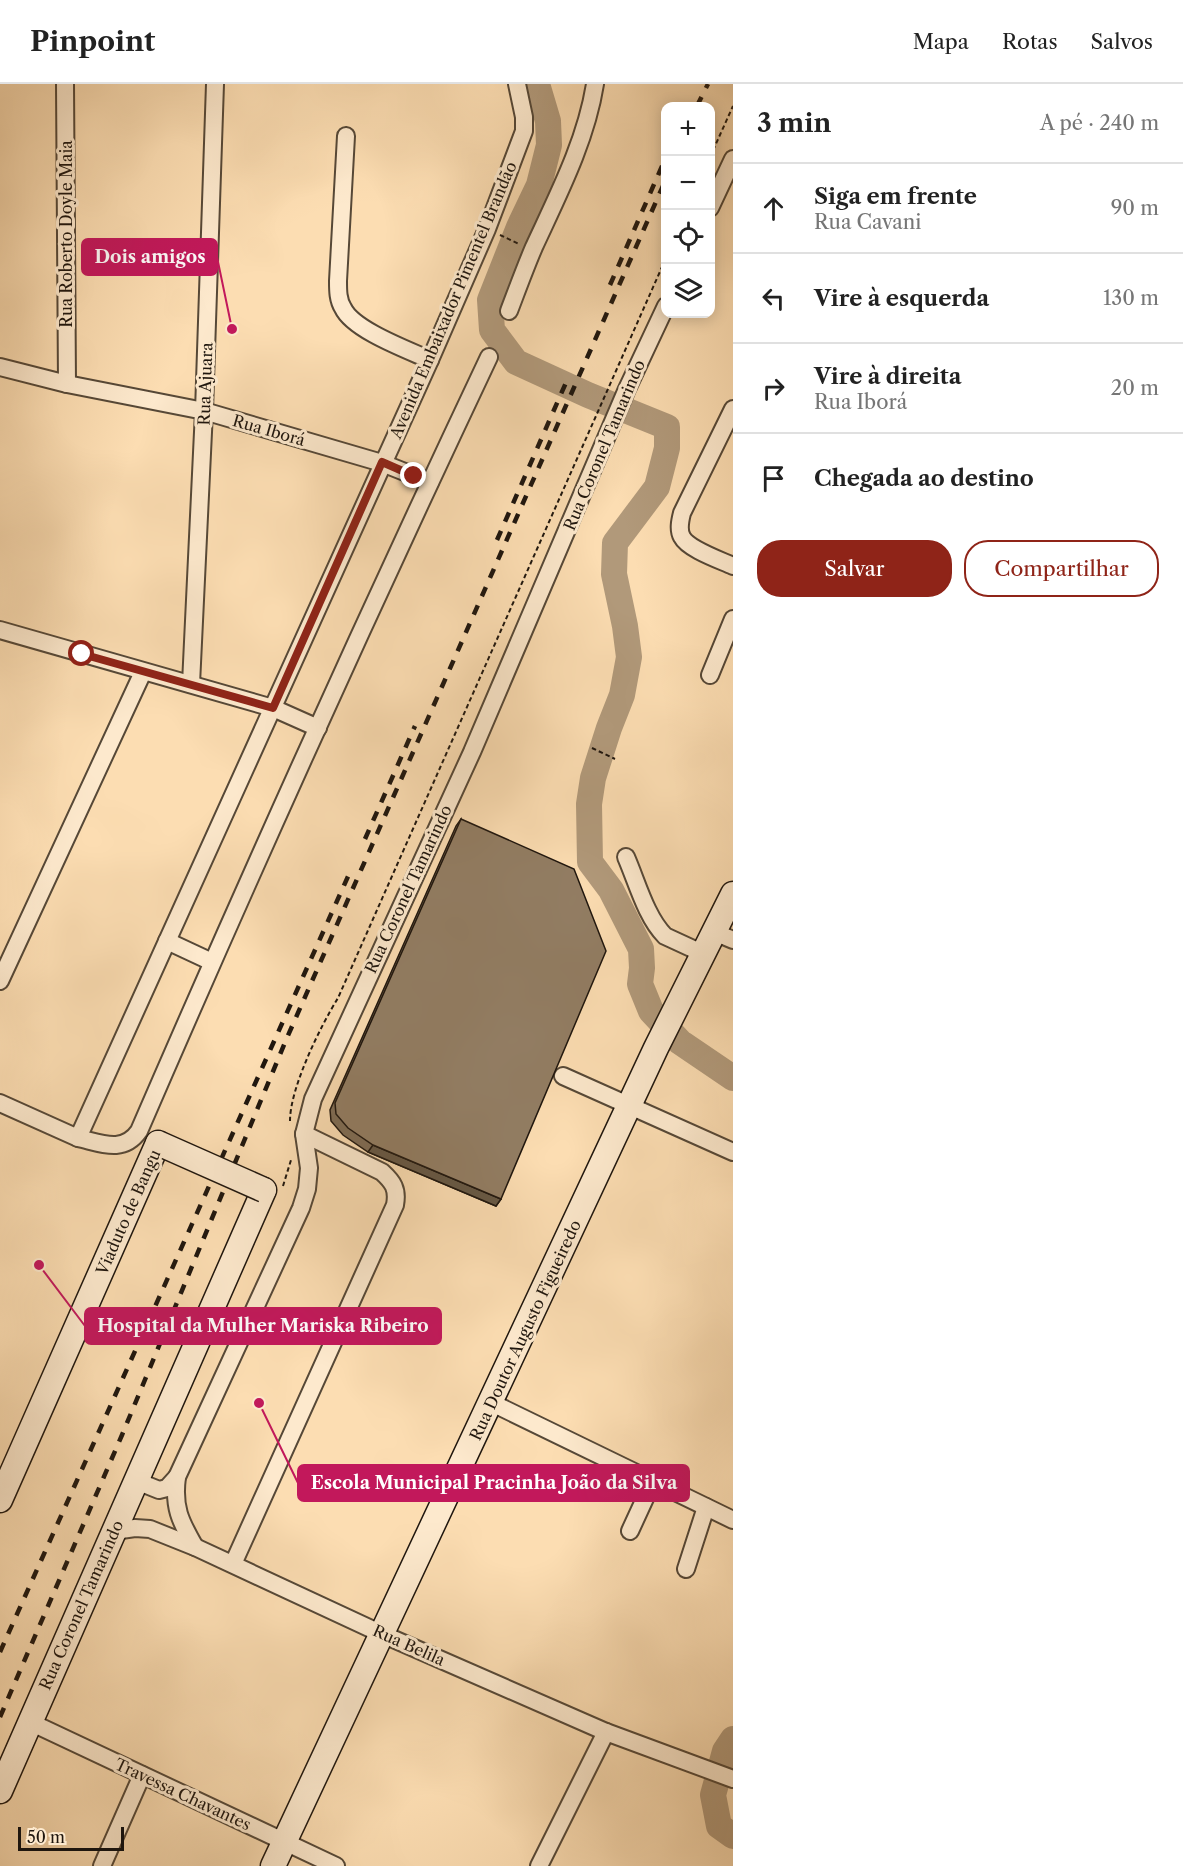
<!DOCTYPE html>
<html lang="pt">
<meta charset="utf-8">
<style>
body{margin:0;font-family:"Libre Caslon Text",serif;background:#f6f6f6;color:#222}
.controls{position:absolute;right:18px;top:18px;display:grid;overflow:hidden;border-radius:12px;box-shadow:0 3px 15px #0003}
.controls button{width:54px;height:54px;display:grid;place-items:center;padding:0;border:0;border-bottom:2px solid #e0e0e0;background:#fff;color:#222;font:30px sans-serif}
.scale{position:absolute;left:18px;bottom:15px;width:106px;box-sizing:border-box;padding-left:6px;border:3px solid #1f160e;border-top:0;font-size:16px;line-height:21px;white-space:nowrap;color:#1f160e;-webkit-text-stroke:4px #fde9cd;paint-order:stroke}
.stop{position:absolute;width:18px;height:18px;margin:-14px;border:4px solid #8f2418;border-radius:50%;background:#fff}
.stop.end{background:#8f2418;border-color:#fff;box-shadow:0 2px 6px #0008}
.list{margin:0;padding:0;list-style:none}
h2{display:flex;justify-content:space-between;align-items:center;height:78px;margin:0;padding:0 24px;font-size:26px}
h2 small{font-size:20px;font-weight:400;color:#767676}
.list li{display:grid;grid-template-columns:39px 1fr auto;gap:18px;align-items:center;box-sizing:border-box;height:90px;padding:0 24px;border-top:2px solid #e0e0e0}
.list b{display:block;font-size:22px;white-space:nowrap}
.list p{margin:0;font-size:20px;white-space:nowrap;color:#767676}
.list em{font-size:20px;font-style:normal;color:#767676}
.actions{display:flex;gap:12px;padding:18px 24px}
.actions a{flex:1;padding:14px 0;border:2px solid #8f2418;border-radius:24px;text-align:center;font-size:21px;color:#8f2418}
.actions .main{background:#8f2418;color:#fff}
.icon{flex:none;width:33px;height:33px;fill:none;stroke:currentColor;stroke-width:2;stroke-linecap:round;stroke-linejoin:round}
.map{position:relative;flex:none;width:733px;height:1782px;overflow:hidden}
header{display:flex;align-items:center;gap:36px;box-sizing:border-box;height:84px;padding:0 30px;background:#fff;border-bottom:2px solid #e0e0e0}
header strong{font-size:28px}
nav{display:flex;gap:33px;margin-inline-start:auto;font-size:21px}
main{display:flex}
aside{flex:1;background:#fff}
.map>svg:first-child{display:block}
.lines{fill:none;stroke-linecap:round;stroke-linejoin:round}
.river{stroke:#b1997a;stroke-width:26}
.street-casing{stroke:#564837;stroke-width:20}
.secondary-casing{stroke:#1f160e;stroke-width:27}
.path{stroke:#1f160e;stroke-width:2;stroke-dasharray:4.5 3;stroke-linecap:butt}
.street{stroke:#fde9cd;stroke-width:16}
.secondary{stroke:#fde9cd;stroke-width:24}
.rail{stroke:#1f160e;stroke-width:4.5;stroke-dasharray:10 10;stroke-linecap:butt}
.secondary-bridge-casing{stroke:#1f160e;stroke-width:27;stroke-linecap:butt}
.secondary-bridge{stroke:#fde9cd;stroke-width:24}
.wall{fill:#7e6c55;stroke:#1f160e;stroke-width:1.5}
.shaded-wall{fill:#665845;stroke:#1f160e;stroke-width:1.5}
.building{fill:#927d63;stroke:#1f160e;stroke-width:1.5}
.route{stroke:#8f2418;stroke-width:8}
.labels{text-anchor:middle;stroke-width:6;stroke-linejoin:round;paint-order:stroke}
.street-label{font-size:16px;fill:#1f160e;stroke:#fde9cd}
.leader{fill:none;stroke:#c2185b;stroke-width:2}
.callout-dot{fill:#c2185b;stroke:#fde9cd;stroke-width:2}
.callout{fill:#c2185b;stroke:#c2185b;stroke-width:2}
.callout-label{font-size:18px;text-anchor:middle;font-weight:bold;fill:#fff}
</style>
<header>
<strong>Pinpoint</strong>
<nav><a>Mapa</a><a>Rotas</a><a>Salvos</a></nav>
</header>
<main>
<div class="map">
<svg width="733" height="1782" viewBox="0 0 733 1782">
<rect width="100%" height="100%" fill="#fcddb2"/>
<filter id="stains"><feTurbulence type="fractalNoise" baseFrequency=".00333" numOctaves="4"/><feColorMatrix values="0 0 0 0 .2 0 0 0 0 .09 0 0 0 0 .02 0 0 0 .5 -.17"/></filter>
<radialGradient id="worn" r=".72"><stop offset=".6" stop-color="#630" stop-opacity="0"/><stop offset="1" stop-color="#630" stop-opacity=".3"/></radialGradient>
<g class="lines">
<g class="river">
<polyline points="537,0 548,37 549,61 539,101 519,143 490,216 492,246 516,278 588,311 667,343 667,364 657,403 615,459 614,490 625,542 629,573 622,611 609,644 593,694 589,720 590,778 611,806 641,865 642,884 640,900 651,927 680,958 733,994"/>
<polyline points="733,1655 725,1667 713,1711 719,1742 733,1752"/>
</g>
<g class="street-casing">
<g id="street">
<polyline points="65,0 67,300"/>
<path d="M 346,52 L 338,197 C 338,207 338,216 343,224 C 353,246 408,266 430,276"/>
<polyline points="710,124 733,75"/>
<path d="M 509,227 C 517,206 525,184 534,163 C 558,111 586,57 595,0"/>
<path d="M 489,273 C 368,529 251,788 139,1047 C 123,1070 101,1059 78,1054 L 430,276 L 487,145 L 524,47 L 524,33 L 517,0"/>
<polyline points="0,283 67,300 204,327 382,379 430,398"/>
<path d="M 733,325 L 682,429 C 680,437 678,446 682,453 C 688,465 720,476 733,482"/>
<polyline points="0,546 273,624 318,644"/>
<polyline points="710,591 733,535"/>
<polyline points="191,600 204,327 215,0"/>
<path d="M 626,773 C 637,798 646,833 665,852 L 704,870"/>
<polyline points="714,848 733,856"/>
<polyline points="167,857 212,878"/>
<polyline points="0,897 143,588"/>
<polyline points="563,992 733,1068"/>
<polyline points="0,1019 78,1054"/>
<polyline points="492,1319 733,1436"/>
<polyline points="141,1386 141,1395 144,1400 159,1406 167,1404 177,1393"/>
<polyline points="114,1447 135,1444 150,1445 195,1463 382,1550 606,1648 733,1695"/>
<polyline points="630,1447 653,1397"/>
<path d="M 195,1463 C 180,1437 173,1423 177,1393 L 301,1124 L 307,1105 L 309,1084 L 304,1050 L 313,1015 L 472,668 L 627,305 L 666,222"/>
<path d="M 233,1480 L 395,1121 C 398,1105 393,1098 382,1088 L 304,1050"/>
<polyline points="686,1485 706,1423"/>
<polyline points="30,1638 336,1782"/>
<polyline points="102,1782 142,1691"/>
<polyline points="539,1782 606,1648"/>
</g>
</g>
<g class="secondary-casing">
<g id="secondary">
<polyline points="0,1416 158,1059"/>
<polyline points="0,1707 264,1106"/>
<polyline points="273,1782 656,964 733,810"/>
</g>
</g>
<g class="path">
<polyline points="710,73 733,22"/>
<polyline points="500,151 519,160"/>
<polyline points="592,664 615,675"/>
<path d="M 290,1037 C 290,1004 320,943 338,914 L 666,174"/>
<polyline points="283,1102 291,1076"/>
</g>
<use href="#street" class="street"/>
<use href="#secondary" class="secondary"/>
<g class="rail">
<polyline points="697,22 708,0"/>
<polyline points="610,201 666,73"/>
<polyline points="497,456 568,294"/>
<polyline points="365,755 415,642"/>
<polyline points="0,1568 350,788"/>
<polyline points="0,1633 122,1351 286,956 666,95"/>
</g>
<g class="secondary-bridge-casing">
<polyline id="secondary-bridge" points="158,1059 264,1106"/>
</g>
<use href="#secondary-bridge" class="secondary-bridge"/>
</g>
<polygon class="wall" points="461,735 501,1115 496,1122 368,1068 343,1051 331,1037 330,1026 456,742"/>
<polygon class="shaded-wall" points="373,1061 501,1115 496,1122 368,1068"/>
<polygon class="building" points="461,735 574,785 606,867 501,1115 373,1061 348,1044 336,1030 335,1019"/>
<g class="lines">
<polyline class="route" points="82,570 273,624 382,378 414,392"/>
</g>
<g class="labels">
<g class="street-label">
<text transform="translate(66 150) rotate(-90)" y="6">Rua Roberto Doyle Maia</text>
<text transform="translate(453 216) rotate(-67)" y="6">Avenida Embaixador Pimentel Brandão</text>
<text transform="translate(205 300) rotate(-88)" y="6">Rua Ajuara</text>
<text transform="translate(269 346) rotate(16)" y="6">Rua Iborá</text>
<text transform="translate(604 361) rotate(-67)" y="6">Rua Coronel Tamarindo</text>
<text transform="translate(408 805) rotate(-65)" y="6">Rua Coronel Tamarindo</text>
<text transform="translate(128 1128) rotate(-66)" y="6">Viaduto de Bangu</text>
<text transform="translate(525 1246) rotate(-65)" y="6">Rua Doutor Augusto Figueiredo</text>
<text transform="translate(81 1521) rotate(-66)" y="6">Rua Coronel Tamarindo</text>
<text transform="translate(409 1561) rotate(24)" y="6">Rua Belila</text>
<text transform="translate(183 1710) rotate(25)" y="6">Travessa Chavantes</text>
</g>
</g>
<path class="leader" d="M232 245L217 173M39 1181L85 1242M259 1319L298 1399"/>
<g class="callout-dot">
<circle cx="232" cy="245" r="6"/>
<circle cx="39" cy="1181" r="6"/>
<circle cx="259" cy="1319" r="6"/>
</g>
<g class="callout">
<rect x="82" y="155" width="135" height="36" rx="6"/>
<rect x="85" y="1224" width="356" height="36" rx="6"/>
<rect x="298" y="1381" width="391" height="36" rx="6"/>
</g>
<g class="callout-label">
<text x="150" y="179">Dois amigos</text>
<text x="263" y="1248">Hospital da Mulher Mariska Ribeiro</text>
<text x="494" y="1405">Escola Municipal Pracinha João da Silva</text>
</g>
<rect width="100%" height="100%" filter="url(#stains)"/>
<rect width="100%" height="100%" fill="url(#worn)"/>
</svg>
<div class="controls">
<button>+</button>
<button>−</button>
<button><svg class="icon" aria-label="locate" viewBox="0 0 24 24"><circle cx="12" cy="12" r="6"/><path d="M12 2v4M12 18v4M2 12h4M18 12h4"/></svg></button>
<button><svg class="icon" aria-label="layers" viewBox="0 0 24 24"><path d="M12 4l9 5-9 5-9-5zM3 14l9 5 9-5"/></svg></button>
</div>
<div class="scale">50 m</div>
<div class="stop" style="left:82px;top:570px"></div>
<div class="stop end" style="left:414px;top:392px"></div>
</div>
<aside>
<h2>3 min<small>A pé · 240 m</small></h2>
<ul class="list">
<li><svg class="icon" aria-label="ahead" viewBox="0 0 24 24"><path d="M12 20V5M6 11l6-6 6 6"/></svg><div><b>Siga em frente</b><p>Rua Cavani</p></div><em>90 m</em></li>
<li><svg class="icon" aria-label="left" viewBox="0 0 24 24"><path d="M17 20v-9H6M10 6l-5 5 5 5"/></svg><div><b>Vire à esquerda</b></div><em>130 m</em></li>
<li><svg class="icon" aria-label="right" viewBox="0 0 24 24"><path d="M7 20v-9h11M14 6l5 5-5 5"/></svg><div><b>Vire à direita</b><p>Rua Iborá</p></div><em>20 m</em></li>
<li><svg class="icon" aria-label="arrive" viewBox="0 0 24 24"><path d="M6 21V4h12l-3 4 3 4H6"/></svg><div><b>Chegada ao destino</b></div></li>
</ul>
<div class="actions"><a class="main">Salvar</a><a>Compartilhar</a></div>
</aside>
</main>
